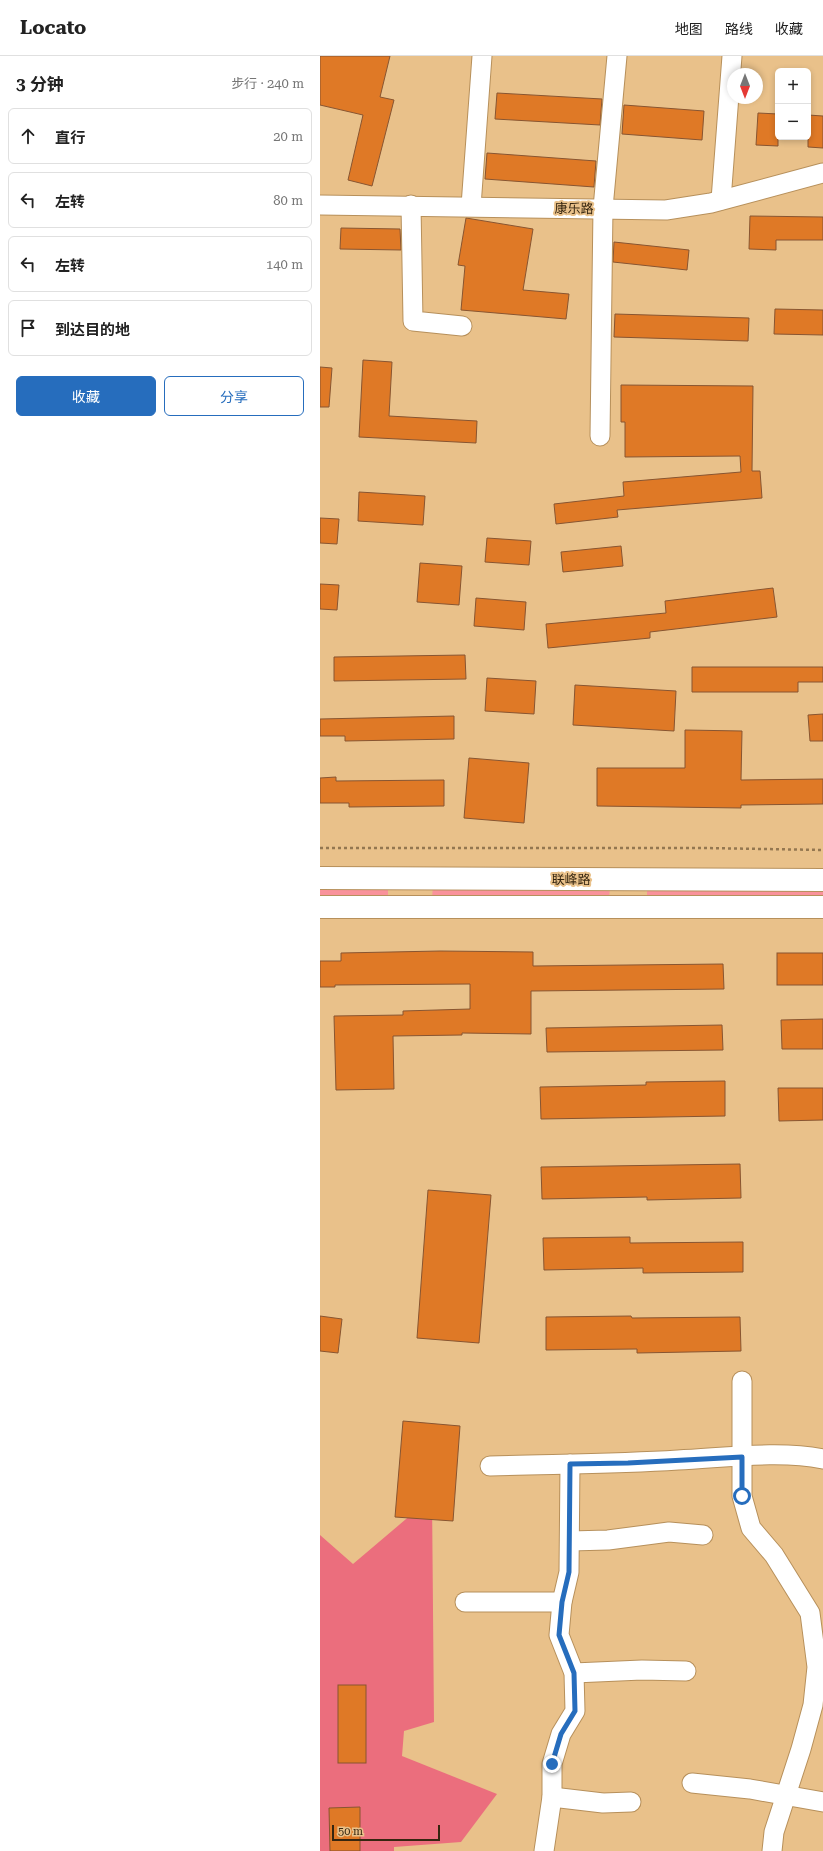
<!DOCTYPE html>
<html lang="zh">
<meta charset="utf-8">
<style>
body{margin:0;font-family:"Roboto Serif","Noto Sans SC",serif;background:#f6f6f6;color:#222}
.controls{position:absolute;right:12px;top:12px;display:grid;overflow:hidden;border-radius:6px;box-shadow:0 2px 6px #0003}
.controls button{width:36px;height:36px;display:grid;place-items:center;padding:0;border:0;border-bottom:1px solid #e0e0e0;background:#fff;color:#222;font:20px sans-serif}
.compass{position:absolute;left:407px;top:12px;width:36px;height:36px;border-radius:50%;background:#fff;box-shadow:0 2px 6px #0003;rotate:180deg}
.scale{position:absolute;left:12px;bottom:10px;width:108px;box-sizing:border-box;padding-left:4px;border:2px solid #362610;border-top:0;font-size:11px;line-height:14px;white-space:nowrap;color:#362610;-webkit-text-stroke:3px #e9c18a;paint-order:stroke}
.stop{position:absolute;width:12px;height:12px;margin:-9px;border:3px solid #266dbd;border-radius:50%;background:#fff}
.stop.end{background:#266dbd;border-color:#fff;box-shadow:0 1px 4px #0008}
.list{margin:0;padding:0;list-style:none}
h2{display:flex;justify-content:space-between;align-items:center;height:52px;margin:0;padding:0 16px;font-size:17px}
h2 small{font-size:13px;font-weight:400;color:#767676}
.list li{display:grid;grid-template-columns:26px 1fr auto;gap:12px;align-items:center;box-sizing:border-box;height:56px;margin:0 8px 8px;padding:0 8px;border:1px solid #e0e0e0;border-radius:6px}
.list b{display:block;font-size:15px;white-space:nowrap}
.list em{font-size:13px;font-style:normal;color:#767676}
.actions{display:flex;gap:8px;padding:12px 16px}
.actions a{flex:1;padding:9px 0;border:1px solid #266dbd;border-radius:6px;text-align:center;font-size:14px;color:#266dbd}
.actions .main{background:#266dbd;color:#fff}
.icon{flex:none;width:22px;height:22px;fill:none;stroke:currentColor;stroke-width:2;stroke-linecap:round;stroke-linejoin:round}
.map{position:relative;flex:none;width:503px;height:1795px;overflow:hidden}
header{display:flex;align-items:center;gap:24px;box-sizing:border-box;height:56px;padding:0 20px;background:#fff;border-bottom:1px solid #e0e0e0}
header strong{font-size:19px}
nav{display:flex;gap:22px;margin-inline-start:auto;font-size:14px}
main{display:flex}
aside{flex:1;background:#fff}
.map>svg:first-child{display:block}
.green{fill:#f9929b}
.forest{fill:#eb6e7d}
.building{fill:#df7926;stroke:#885531}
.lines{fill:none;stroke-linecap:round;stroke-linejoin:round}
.minor-casing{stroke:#b7905b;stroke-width:21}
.major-casing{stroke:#b7905b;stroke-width:24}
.path{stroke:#947750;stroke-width:2.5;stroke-dasharray:3 3;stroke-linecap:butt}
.minor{stroke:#fff;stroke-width:19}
.major{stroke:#fff;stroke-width:22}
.route{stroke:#266dbd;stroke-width:5}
.labels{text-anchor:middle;stroke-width:4;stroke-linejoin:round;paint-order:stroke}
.street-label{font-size:13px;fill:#362610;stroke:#e9c18a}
</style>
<header>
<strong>Locato</strong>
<nav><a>地图</a><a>路线</a><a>收藏</a></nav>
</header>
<main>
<aside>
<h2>3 分钟<small>步行 · 240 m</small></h2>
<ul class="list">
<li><svg class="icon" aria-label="ahead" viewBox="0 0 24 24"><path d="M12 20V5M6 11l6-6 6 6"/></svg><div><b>直行</b></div><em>20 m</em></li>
<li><svg class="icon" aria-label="left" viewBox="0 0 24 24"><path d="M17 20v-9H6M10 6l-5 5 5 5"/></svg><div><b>左转</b></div><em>80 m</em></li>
<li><svg class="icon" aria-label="left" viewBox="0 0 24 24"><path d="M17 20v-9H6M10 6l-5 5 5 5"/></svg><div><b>左转</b></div><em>140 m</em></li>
<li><svg class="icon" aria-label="arrive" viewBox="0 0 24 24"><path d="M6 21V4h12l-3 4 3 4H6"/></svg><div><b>到达目的地</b></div></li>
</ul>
<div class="actions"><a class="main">收藏</a><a>分享</a></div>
</aside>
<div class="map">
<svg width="503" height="1795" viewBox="0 0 503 1795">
<rect width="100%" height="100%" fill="#e9c18a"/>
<g class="green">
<polygon points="0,829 68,830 68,841 0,840"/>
<rect x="327" y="830" width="176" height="11"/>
<polygon points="113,831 290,831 289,842 112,841"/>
</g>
<polygon class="forest" points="112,1441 114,1666 84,1675 82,1700 177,1738 141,1786 74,1791 74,1795 0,1795 0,1479 33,1508"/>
<g class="building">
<polygon points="0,0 70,0 60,41 74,44 52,130 28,124 43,59 0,49"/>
<polygon points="177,37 282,43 280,69 175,63"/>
<polygon points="304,49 384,55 382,84 302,78"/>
<polygon points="438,57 458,58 458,90 436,89"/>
<polygon points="488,59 503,60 503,92 488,91"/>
<polygon points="167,97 276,105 274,131 165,123"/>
<polygon points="430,160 503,161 503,184 456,184 456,194 429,193"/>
<polygon points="146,162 213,173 203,234 249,238 246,263 141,254 145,210 138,209"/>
<polygon points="21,172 80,173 81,194 20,193"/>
<polygon points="294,186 369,194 367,214 293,206"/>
<polygon points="455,253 503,254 503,279 454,278"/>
<polygon points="295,258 429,262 428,285 294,281"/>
<polygon points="43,304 72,306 69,360 157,365 156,387 39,381"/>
<polygon points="0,311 12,312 9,351 0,351"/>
<polygon points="301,329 433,330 432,415 440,415 442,442 297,454 298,461 236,468 234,448 304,440 303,426 421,416 420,400 305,401 305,366 301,366"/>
<polygon points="39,436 105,440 103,469 38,465"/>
<polygon points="0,462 19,463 17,488 0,487"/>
<polygon points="167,482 211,485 209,509 165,506"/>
<polygon points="301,490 303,510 243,516 241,496"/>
<polygon points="100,507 142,510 139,549 97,546"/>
<polygon points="0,528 19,529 17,554 0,553"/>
<polygon points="453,532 457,561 330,576 330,582 228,592 226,568 346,557 345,545"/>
<polygon points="156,542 206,546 204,574 154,570"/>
<polygon points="145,599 146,623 14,625 14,601"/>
<polygon points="372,611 503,611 503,626 478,626 478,636 372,636"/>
<polygon points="167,622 216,625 214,658 165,655"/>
<polygon points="255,629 356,635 354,675 253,669"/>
<polygon points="503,658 503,685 490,685 488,659"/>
<polygon points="134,660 134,683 25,685 25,680 0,680 0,663"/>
<polygon points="365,674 422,675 421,724 503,723 503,748 421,749 421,752 277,750 277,712 365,712"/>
<polygon points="149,702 209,707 204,767 144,762"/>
<polygon points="16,721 16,725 124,724 124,750 29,751 29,747 0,747 0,722"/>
<polygon points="120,895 213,896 213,910 403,908 404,933 211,935 211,978 142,977 142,979 73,980 74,1033 16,1034 14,960 83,959 83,955 150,953 150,928 15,929 15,931 0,931 0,905 21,905 21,897"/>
<rect x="457" y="897" width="46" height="32"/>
<polygon points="503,963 503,993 462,993 461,964"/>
<polygon points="402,969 403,994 227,996 226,972"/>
<polygon points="405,1025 405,1060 221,1063 220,1031 326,1029 326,1026"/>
<polygon points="458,1032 503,1032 503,1064 459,1065"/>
<polygon points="420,1108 421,1142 327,1144 327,1141 222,1143 221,1111"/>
<polygon points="108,1134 171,1139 159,1287 97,1282"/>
<polygon points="310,1181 310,1187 423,1186 423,1216 323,1217 323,1212 224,1214 223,1182"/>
<polygon points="0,1260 22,1263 18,1297 0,1295"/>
<polygon points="311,1260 312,1262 420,1261 421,1295 317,1297 317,1293 226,1294 226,1261"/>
<polygon points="83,1365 140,1370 133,1465 75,1461"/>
<rect x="18" y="1629" width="28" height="78"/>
<polygon points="40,1751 40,1795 10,1795 9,1752"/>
</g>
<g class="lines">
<g class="minor-casing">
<g id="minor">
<polyline points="401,144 412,0"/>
<polyline points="0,149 346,154 391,147 503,117"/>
<polyline points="91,149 93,265 142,270"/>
<polyline points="151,150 162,0"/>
<polyline points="280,380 283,152 297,0"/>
<polyline points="422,1325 422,1440 431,1472 454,1499 490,1557 497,1611 493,1649 481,1693 454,1776 452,1795"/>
<path d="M 170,1410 C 232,1408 295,1408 358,1404 C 403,1402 460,1394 503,1403"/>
<polyline points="250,1485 288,1484 349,1476 383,1479"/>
<polyline points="145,1546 242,1546"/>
<polyline points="254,1617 322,1614 366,1615"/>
<polyline points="372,1727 430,1733 503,1746"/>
<polyline points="232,1741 283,1747 311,1746"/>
<polyline points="224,1795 232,1741 232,1708 241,1678 255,1655 254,1617 239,1579 242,1546 249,1516 250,1408"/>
</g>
</g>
<g class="major-casing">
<g id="major">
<polyline points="0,822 503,824"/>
<polyline points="0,851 503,851"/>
</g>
</g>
<polyline class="path" points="0,792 383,792 503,794"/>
<use href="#minor" class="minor"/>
<use href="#major" class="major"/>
</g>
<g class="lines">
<polyline class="route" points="232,1708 241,1678 255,1655 254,1617 239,1579 242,1546 249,1516 250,1408 308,1407 422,1401 422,1440"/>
</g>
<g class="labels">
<g class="street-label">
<text transform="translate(254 152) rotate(1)" y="5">康乐路</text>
<text x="251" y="828">联峰路</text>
</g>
</g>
</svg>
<div class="controls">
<button>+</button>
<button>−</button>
</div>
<svg class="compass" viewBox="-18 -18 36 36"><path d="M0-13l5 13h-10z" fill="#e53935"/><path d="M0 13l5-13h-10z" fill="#767676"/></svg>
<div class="scale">50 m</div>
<div class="stop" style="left:422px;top:1440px"></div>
<div class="stop end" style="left:232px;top:1708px"></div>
</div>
</main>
